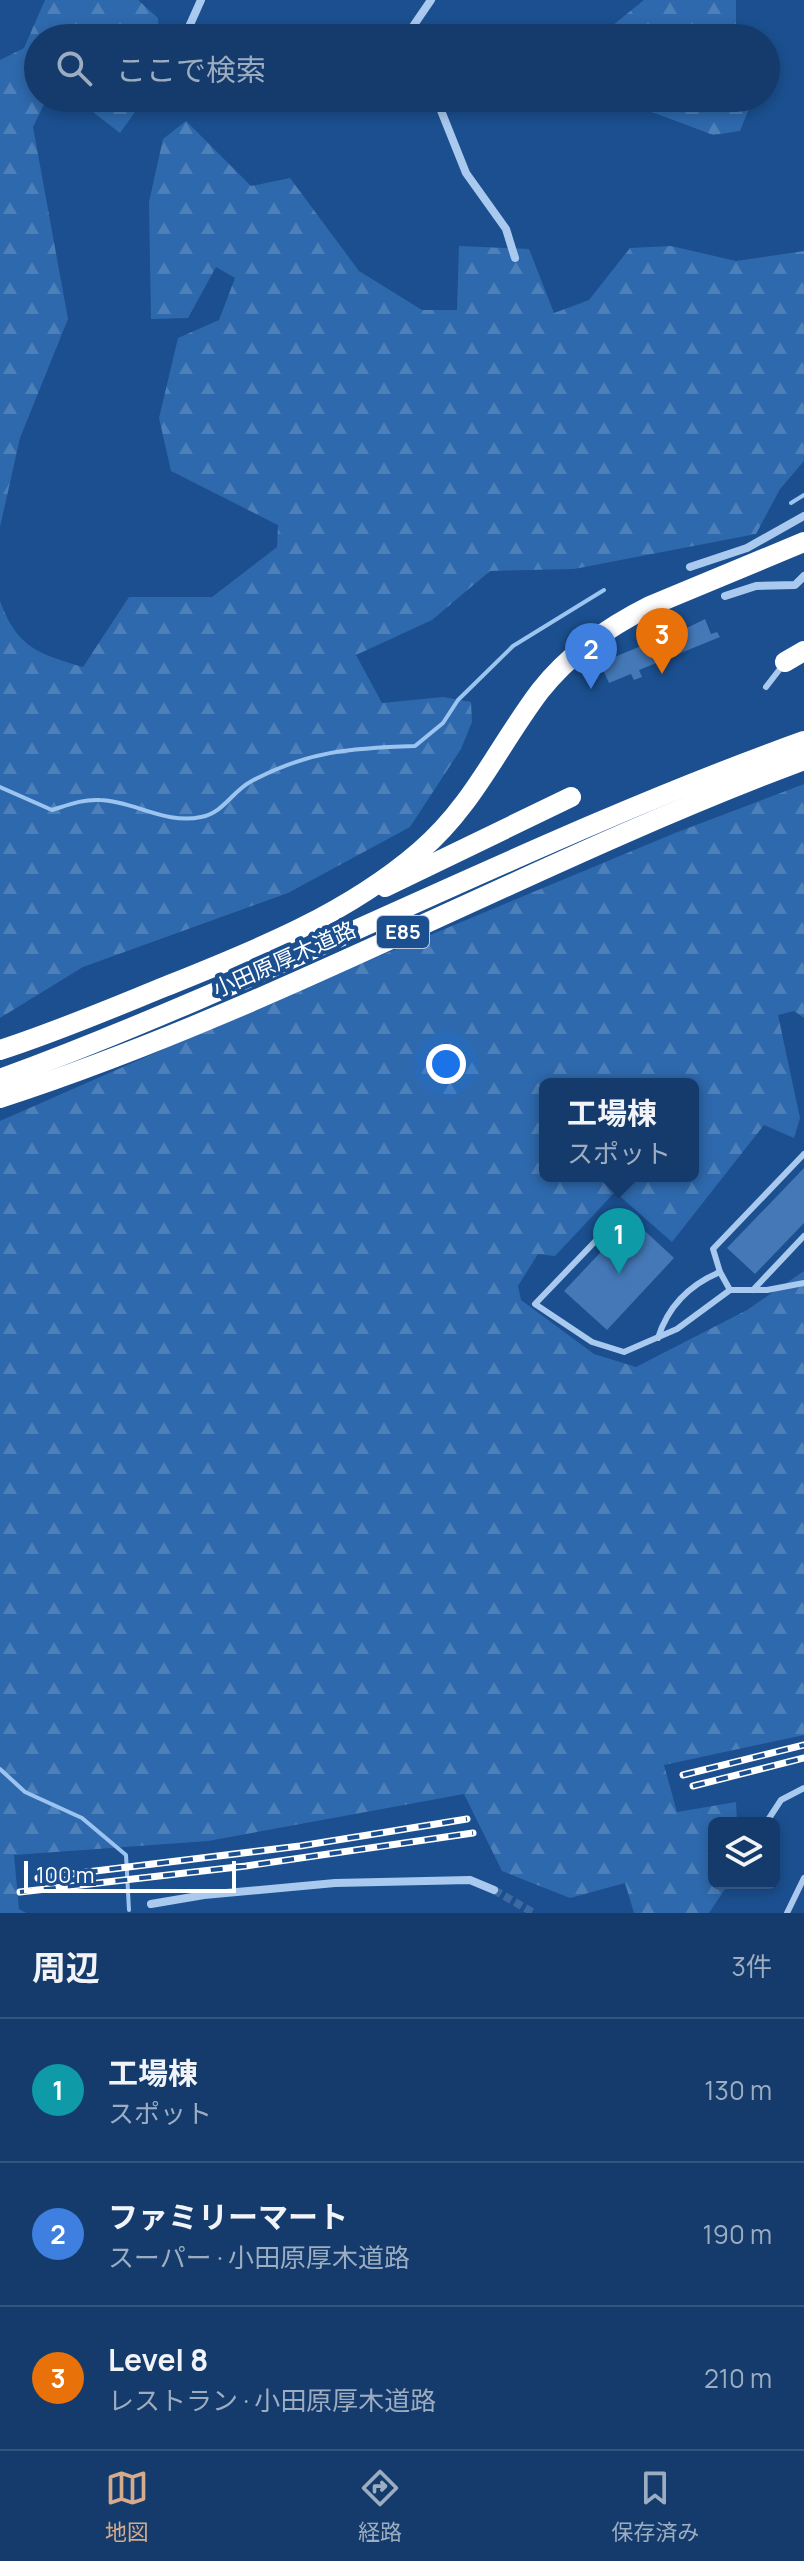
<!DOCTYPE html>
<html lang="ja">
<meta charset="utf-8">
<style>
body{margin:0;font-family:Manrope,"Noto Sans JP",sans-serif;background:#1d4271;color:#f1f3f6}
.controls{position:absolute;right:24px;bottom:24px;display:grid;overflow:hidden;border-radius:12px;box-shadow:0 4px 12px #0003}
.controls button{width:72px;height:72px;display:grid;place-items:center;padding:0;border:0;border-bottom:2px solid #33557e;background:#143b6b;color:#f1f3f6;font:40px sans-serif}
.scale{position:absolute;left:24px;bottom:20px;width:212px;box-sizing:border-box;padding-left:8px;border:4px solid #fff;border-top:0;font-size:22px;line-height:28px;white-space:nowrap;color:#fff;-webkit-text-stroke:6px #1b4f8f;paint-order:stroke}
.you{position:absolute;left:446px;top:1064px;width:28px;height:28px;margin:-20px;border:6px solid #fff;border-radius:50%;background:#1a73e8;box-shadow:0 0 0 12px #1a73e833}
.badge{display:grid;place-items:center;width:52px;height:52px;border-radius:50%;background:#d6ab8b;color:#fff;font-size:26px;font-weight:700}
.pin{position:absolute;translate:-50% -66px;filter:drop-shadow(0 2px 4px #0008)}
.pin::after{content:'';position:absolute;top:42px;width:28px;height:24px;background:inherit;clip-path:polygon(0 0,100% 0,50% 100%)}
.popup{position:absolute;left:539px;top:1078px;width:160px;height:104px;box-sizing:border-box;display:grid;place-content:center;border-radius:12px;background:#143b6b;filter:drop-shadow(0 2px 6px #0005);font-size:26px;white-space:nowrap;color:#9dadc1}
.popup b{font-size:30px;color:#f1f3f6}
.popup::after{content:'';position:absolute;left:50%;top:100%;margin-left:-16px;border:16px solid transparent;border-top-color:#143b6b}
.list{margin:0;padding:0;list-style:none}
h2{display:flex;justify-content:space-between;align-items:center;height:104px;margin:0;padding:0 32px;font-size:34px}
h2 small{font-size:26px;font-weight:400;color:#9dadc1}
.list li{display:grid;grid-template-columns:52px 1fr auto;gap:24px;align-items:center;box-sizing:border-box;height:144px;padding:0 32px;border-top:2px solid #33557e}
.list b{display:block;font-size:30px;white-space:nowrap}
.list p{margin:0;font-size:26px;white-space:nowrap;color:#9dadc1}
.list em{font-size:26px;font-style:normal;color:#9dadc1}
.icon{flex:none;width:44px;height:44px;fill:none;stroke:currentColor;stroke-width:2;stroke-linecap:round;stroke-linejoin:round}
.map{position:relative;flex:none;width:804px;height:1913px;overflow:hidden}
.search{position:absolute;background:#143b6b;box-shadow:0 4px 12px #0003;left:24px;right:24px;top:24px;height:88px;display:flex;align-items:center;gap:20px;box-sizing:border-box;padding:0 28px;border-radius:44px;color:#9dadc1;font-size:30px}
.sheet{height:536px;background:#143b6b}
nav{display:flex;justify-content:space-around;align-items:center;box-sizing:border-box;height:112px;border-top:2px solid #33557e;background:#143b6b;font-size:22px;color:#9dadc1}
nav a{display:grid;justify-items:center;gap:4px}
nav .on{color:#d6ab8b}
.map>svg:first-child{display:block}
.forest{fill:url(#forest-firs);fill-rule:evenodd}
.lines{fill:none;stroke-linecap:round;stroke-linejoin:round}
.stream{stroke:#9cc4f0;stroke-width:4}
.building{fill:#4478b7}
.street-tunnel{stroke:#3d69a0;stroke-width:8;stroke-dasharray:8 4;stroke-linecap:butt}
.lane{stroke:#a9c9ee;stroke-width:6}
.street{stroke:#a9c9ee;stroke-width:8}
.highway{stroke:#fff;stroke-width:20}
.rail-casing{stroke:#fff;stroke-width:7}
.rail{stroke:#1b4f8f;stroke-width:4;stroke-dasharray:12;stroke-linecap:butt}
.labels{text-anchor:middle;stroke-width:8;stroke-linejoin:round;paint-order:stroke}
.shield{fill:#1b4f8f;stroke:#bbcadd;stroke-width:2}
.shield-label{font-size:20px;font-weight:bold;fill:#fff}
.street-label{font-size:22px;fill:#fff;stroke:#1b4f8f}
</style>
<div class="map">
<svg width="804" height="1913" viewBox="0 0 804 1913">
<defs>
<pattern id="forest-firs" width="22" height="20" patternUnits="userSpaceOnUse" patternTransform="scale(2)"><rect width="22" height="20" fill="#2e69ad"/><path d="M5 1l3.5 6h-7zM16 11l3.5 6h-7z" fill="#4d80b9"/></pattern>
</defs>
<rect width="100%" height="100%" fill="#1b4f8f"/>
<g class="forest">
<polygon points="45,0 138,0 158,18 159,38 38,38 38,98 47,98 33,127 68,319 20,438 0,527 0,60 24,48"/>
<polygon points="644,0 736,0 736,38 597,38"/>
<polygon points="69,98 145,98 120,133 80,102"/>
<polygon points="615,98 752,98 752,101 740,131 713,135"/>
<path d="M 186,121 L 251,186 L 290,178 L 359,271 L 422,310 L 457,310 L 459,246 L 529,249 L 554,313 L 589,300 L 630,248 L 671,246 L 736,261 L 804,251 L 804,461 L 780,489 L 756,534 L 574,569 L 490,571 L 432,620 L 356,655 L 382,703 L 443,697 L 471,702 L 472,722 L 461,749 L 410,827 L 288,893 L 83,967 L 0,1018 L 0,601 C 17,648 39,654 83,667 L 129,597 L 212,597 L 277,547 L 278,525 L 171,471 L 159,418 L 178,338 L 219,320 L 235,278 L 216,267 L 188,318 L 151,319 L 149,202 L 163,139 Z"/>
<path d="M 804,784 L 804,1018 L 794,1011 L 778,1015 L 800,1118 L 794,1138 L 764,1125 L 672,1242 L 615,1192 L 555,1256 L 538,1254 L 518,1286 L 521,1300 L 594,1354 L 636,1367 L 747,1310 L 804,1271 L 804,1735 L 664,1765 L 677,1812 L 736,1802 L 737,1823 L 714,1823 L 714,1883 L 729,1883 L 709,1913 L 634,1913 L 625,1883 L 570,1898 L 502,1871 L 464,1794 L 208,1841 L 14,1855 L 19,1909 L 26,1913 L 0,1913 L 0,1121 L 305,987 L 675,833 ZM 545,1084 L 693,1084 L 693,1176 L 545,1176 Z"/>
</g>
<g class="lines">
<g class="stream">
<polyline points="791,503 804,495"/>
<path d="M 0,787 L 52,810 C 68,805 83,799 100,800 C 134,801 166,825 201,817 C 223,813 232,792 250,782 C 307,751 351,748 415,746 L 443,723 L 458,700 L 513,646 L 604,590"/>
<polyline points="0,1769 25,1792 82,1818 126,1855 129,1910"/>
</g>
</g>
<g class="building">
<polygon points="705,619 711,634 717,632 720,637 639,670 642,677 634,680 631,674 609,683 600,663 670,634 674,643 678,641 675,634"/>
<polygon points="804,1168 804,1223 755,1274 727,1248"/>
<polygon points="632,1219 674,1258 607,1330 564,1291"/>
</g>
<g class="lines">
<polyline class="street-tunnel" points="494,1890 534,1913"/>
<g class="lane">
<polyline points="766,687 783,665"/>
<polyline points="608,1228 535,1304 592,1342 624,1352 677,1329 730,1290 767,1290 804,1283"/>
<polyline points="720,1272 713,1249 804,1154"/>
<polyline points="753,1290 804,1236"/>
<path d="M 658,1338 C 668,1306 689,1285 720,1272 L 730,1290"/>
<polyline points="766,1823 781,1800 804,1788"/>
<polyline points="787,1913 804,1878"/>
</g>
<g class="street">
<polyline points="184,38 201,0"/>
<polyline points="405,38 431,0"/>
<polyline points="432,98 438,103 466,173 506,229 515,258"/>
<polyline points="158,105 161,98"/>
<polyline points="690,567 747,548 804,516"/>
<polyline points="725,596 756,586 795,585 804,576"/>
<polyline points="151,1904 204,1895 335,1883 470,1880 494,1890"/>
</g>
<g class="highway">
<polyline points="785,662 804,651"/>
<polyline points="385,887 571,797"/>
<path d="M 0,1050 C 56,1032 110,1009 164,987 C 254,951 346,915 420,851 C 473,806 499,745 540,691 C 569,654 608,627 650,606 L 804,542"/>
<path d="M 0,1079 C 273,979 530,839 804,741"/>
<path d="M 0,1098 C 275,1009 533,861 804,760"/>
</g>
<g class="rail-casing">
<g id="rail">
<polyline points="683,1775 804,1745"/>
<polyline points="693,1786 804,1758"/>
<polyline points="38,1878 300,1846 467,1819"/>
<polyline points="20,1892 246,1866 473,1833"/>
</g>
</g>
<use href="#rail" class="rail"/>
</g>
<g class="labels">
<rect class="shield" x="377" y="916" width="52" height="32" rx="6"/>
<g class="shield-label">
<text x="403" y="939">E85</text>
</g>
<g class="street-label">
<text transform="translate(284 959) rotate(-24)" y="8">小田原厚木道路</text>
</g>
</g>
</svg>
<div class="controls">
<button><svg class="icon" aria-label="layers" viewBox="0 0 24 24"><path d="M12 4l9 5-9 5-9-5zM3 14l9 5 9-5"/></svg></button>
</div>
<div class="scale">100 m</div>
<div class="you"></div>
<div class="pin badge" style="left:619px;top:1274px;background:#0f9aa8">1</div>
<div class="popup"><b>工場棟</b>スポット</div>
<div class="pin badge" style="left:591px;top:689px;background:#3f7fe0">2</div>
<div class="pin badge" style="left:662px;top:674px;background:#e8710a">3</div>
<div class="search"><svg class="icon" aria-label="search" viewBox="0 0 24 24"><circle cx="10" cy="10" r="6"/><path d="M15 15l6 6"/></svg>ここで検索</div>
</div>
<section class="sheet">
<h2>周辺<small>3件</small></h2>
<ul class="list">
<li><span class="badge" style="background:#0f9aa8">1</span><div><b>工場棟</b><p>スポット</p></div><em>130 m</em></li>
<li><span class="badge" style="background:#3f7fe0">2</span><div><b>ファミリーマート</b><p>スーパー · 小田原厚木道路</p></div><em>190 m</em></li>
<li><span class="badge" style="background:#e8710a">3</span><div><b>Level 8</b><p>レストラン · 小田原厚木道路</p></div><em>210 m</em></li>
</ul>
</section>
<nav>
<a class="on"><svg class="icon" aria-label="map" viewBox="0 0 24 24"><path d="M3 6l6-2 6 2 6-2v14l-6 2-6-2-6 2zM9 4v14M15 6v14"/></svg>地図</a>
<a><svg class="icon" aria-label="directions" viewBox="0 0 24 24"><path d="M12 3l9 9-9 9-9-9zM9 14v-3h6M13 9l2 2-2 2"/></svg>経路</a>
<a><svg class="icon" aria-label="saved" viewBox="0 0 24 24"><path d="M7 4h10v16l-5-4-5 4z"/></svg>保存済み</a>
</nav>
